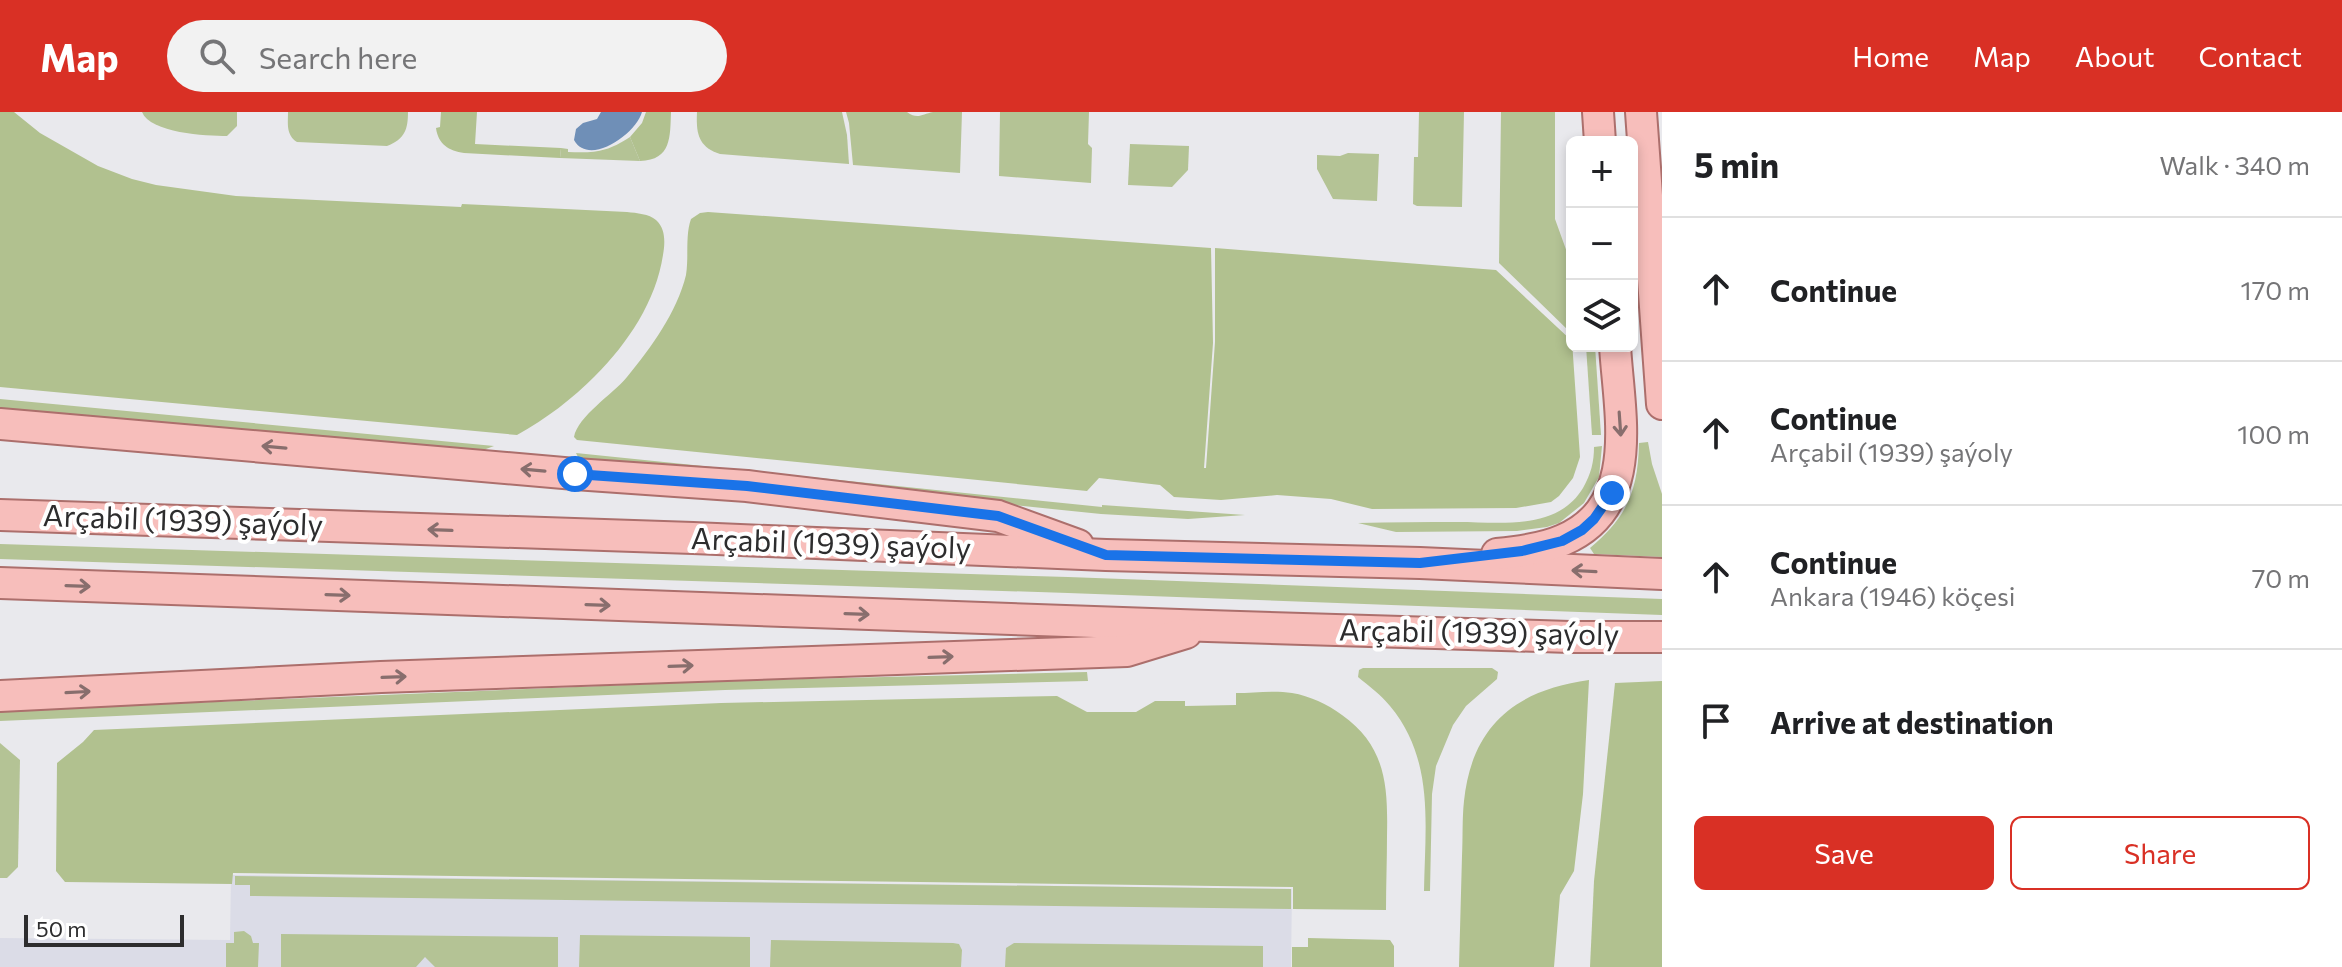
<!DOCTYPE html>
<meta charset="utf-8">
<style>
body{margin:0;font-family:Commissioner,sans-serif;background:#f2f2f2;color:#202124}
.controls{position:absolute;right:24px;top:24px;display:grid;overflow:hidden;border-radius:12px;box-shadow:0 4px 12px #0003}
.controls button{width:72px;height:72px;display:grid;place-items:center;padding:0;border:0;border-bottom:2px solid #e0e0e0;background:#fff;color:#202124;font:40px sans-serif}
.scale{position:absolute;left:24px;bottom:20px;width:160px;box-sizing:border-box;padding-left:8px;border:4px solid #2d2d2e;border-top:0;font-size:22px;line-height:28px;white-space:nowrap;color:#2d2d2e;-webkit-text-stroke:6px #fff;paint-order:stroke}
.stop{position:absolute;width:24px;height:24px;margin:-18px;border:6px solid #1a73e8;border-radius:50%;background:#fff}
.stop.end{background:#1a73e8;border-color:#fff;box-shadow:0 2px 8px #0008}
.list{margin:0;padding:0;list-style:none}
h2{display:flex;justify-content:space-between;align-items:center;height:104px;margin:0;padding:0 32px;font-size:34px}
h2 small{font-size:26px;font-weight:400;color:#757577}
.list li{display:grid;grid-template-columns:52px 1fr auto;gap:24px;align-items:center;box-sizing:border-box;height:144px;padding:0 32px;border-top:2px solid #e0e0e0}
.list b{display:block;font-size:30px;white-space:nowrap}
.list p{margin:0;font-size:26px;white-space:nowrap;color:#757577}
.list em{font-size:26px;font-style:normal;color:#757577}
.actions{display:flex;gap:16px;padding:24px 32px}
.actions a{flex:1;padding:18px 0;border:2px solid #d93025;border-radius:12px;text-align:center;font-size:28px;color:#d93025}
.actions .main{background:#d93025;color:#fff}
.icon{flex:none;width:44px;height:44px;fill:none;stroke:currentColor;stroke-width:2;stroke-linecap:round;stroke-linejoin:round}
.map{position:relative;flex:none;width:1662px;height:855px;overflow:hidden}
header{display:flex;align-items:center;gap:48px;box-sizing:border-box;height:112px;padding:0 40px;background:#d93025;color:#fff}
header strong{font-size:38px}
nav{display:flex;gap:44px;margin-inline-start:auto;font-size:28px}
.search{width:560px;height:72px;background:#f2f2f2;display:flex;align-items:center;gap:20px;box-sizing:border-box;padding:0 28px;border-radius:44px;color:#757577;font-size:30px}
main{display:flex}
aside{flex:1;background:#fff}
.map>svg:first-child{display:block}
.built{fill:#dbdce7}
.green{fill:#b4c395}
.forest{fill:#b1c18f}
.water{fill:#6f8fb7}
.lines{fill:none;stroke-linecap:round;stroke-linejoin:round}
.major-casing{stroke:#ac6f6c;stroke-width:34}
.major{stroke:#f7bebb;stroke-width:30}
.oneway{stroke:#886e6d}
.route{stroke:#1a73e8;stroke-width:10}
.labels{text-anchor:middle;stroke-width:8;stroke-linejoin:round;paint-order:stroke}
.street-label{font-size:30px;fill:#2d2d2e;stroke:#fff}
</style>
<header>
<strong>Map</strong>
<div class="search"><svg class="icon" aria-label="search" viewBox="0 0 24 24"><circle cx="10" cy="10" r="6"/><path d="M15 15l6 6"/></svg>Search here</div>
<nav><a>Home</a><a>Map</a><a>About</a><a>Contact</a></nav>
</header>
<main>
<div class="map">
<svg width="1662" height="855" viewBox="0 0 1662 855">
<rect width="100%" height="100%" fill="#e9e9ed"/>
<polygon class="built" points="231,763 1292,777 1291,855 0,855 0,826 230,828"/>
<g class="green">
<path d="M 142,0 L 237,0 L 237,14 L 227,24 C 206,24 150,21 142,0 Z"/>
<path d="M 288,0 L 408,0 C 408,17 405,27 387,34 L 297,30 C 286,23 288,12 288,0 Z"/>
<path d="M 697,0 L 842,0 L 847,23 L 849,52 L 720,42 C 698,35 696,21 697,0 Z"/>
<path d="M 846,0 L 907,0 C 918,8 922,2 933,0 C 942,0 953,0 962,0 L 960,61 L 853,53 L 849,11 Z"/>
<polygon points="1000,0 1089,0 1088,32 1092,36 1091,71 999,64"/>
<polygon points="1419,0 1464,0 1462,95 1417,94 1413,92 1414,45 1418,45"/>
<polygon points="1501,0 1555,0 1555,107 1568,143 1571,221 1499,151"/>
<path d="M 630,25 L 640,49 L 560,46 L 561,36 L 568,37 L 568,40 C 596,41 607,40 630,25 Z"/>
<polygon points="1130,32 1189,34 1188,58 1172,75 1128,73"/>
<polygon points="1348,41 1379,42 1377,89 1333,87 1317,57 1317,43 1340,44"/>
<polygon points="1586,234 1595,234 1601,323 1592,323"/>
<polygon points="0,287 494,334 478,340 471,340 0,296"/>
<path d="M 1648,330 L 1652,352 L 1662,382 L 1662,445 L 1594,442 L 1590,436 C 1627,405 1638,379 1639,331 Z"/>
<path d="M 1602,334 L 1599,365 L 1584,391 L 1559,411 L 1547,415 L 1517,419 L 1396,420 L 1358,411 C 1391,410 1425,410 1458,410 C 1501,410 1557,419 1583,376 C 1591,362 1594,350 1594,335 Z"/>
<polygon points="576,341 1102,395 1102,393 1245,403 1188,407 1101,402 582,349 579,347"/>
<polygon points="0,432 1068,465 1662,487 1662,503 1068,481 0,447"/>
<path d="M 1363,556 L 1492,556 L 1498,560 L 1497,567 L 1466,594 L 1453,613 L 1436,654 L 1432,682 L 1430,779 L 1424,779 C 1425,714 1435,648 1390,594 C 1381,583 1369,574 1358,565 L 1359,558 Z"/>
<polygon points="1087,560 1088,569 725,578 0,609 0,600 39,597 724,569"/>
<polygon points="0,631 20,648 18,755 7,766 0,766"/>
<polygon points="235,764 1291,777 1291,797 250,784 250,773 235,773"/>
<polygon points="244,819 251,824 253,831 259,831 258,855 226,855 226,831 234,831 234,820"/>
<polygon points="281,822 558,825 558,855 435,855 425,845 416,855 281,855"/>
<polygon points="580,823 750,825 750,855 579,855"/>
<polygon points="771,828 953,831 959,832 962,838 961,855 770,855"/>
<polygon points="1014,831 1263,834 1263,855 1005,855 1006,836"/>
</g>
<g class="forest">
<path d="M 0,0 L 14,0 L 40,21 L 98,54 L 132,67 L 156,73 L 236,84 L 461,95 L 462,92 L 627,100 C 637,101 649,102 656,108 C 666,117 665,131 663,143 C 656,189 628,231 595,264 C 572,287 546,307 517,323 L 0,275 Z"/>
<path d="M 441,0 L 477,0 L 475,32 L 561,36 L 560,46 L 464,41 C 449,39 438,32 436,16 L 440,15 Z"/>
<path d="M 646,0 L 671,0 C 670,24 672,48 640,49 L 630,25 L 642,11 Z"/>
<path d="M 708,100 L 1211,136 L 1213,231 L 1204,356 L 1206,356 L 1215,230 L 1215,136 L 1496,158 L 1572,229 L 1580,345 L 1573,366 L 1559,384 L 1551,390 L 1516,396 L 1372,397 L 1331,387 L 1277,383 L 1221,388 L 1174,385 L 1160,373 L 1099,366 L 1087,379 L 577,328 L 574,325 C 578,304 612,283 627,265 C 651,236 677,200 686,163 C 689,144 685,124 691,107 L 700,101 Z"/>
<path d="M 1589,568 L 1583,682 L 1574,759 L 1560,783 L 1554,855 L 1459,855 C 1460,818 1461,781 1462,744 C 1463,726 1462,707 1464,689 C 1472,613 1516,578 1589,568 Z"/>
<polygon points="1662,569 1662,855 1590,855 1594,769 1615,571"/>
<path d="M 1236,581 C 1254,581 1274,578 1292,581 C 1310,584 1327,592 1342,603 C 1386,634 1388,674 1387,724 C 1387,748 1386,773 1386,798 L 1293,797 L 1293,775 L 233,761 L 232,772 L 65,770 L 56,759 L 57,651 L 83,630 L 94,618 L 721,591 L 1057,584 L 1087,600 L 1136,600 L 1155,589 L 1185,589 L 1185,594 L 1236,593 Z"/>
<polygon points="1308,826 1390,828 1394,834 1394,855 1292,855 1292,835 1308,835"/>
</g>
<path class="water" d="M 601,0 L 642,0 C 636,22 589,55 574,28 L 576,17 L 583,11 L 597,7 Z"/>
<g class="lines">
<g class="major-casing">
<g id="major">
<polyline points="1598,0 1600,30"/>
<polyline points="1641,0 1662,292"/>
<polyline points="0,312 575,362 747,374 998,404 1078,433"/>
<polyline points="0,403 693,426 1106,443 1420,451 1662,462"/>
<path d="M 1497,442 C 1518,440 1543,437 1563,428 C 1642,394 1619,302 1615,234"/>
<polyline points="0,471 1208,514 1570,525 1662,525"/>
<polyline points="0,584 381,565 1127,539 1186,521"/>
</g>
</g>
<use href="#major" class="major"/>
</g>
<defs><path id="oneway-shaft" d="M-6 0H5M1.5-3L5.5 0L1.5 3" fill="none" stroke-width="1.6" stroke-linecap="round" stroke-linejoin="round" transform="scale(2)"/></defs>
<g class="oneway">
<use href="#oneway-shaft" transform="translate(1620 312) rotate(86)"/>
<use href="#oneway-shaft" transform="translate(274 335) rotate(-175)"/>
<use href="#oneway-shaft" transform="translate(533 358) rotate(-175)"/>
<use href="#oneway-shaft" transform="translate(440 418) rotate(-178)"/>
<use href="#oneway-shaft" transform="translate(1584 459) rotate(-177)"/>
<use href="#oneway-shaft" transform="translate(78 474) rotate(2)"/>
<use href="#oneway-shaft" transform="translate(338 483) rotate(2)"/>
<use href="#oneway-shaft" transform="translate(598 493) rotate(2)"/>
<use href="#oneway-shaft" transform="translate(857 502) rotate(2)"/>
<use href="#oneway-shaft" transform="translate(941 545) rotate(-2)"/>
<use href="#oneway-shaft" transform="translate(681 554) rotate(-2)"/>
<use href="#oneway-shaft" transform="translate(394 565) rotate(-2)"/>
<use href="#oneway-shaft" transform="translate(78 580) rotate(-3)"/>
</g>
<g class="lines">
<polyline class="route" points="575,362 747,374 998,404 1106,443 1420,451 1522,439 1562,429 1582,418 1594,407 1612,381"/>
</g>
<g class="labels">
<g class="street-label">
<text transform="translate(183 409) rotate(2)" y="10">Arçabil (1939) şaýoly</text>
<text transform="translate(831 432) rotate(2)" y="10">Arçabil (1939) şaýoly</text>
<text transform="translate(1479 521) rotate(1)" y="10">Arçabil (1939) şaýoly</text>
</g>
</g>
</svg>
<div class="controls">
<button>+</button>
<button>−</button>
<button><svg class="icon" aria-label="layers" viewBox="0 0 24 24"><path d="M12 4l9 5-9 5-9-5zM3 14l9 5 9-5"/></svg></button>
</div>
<div class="scale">50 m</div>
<div class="stop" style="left:575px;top:362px"></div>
<div class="stop end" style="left:1612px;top:381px"></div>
</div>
<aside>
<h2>5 min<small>Walk · 340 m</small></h2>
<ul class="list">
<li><svg class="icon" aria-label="ahead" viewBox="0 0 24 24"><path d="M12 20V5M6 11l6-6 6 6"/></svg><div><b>Continue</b></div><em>170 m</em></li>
<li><svg class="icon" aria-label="ahead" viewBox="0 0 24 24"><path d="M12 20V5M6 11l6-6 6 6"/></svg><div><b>Continue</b><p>Arçabil (1939) şaýoly</p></div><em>100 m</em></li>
<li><svg class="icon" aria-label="ahead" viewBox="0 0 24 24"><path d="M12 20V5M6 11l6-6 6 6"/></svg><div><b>Continue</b><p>Ankara (1946) köçesi</p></div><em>70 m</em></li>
<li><svg class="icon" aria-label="arrive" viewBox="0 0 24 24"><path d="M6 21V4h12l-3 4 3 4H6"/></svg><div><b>Arrive at destination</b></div></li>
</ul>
<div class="actions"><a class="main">Save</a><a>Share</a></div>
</aside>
</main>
